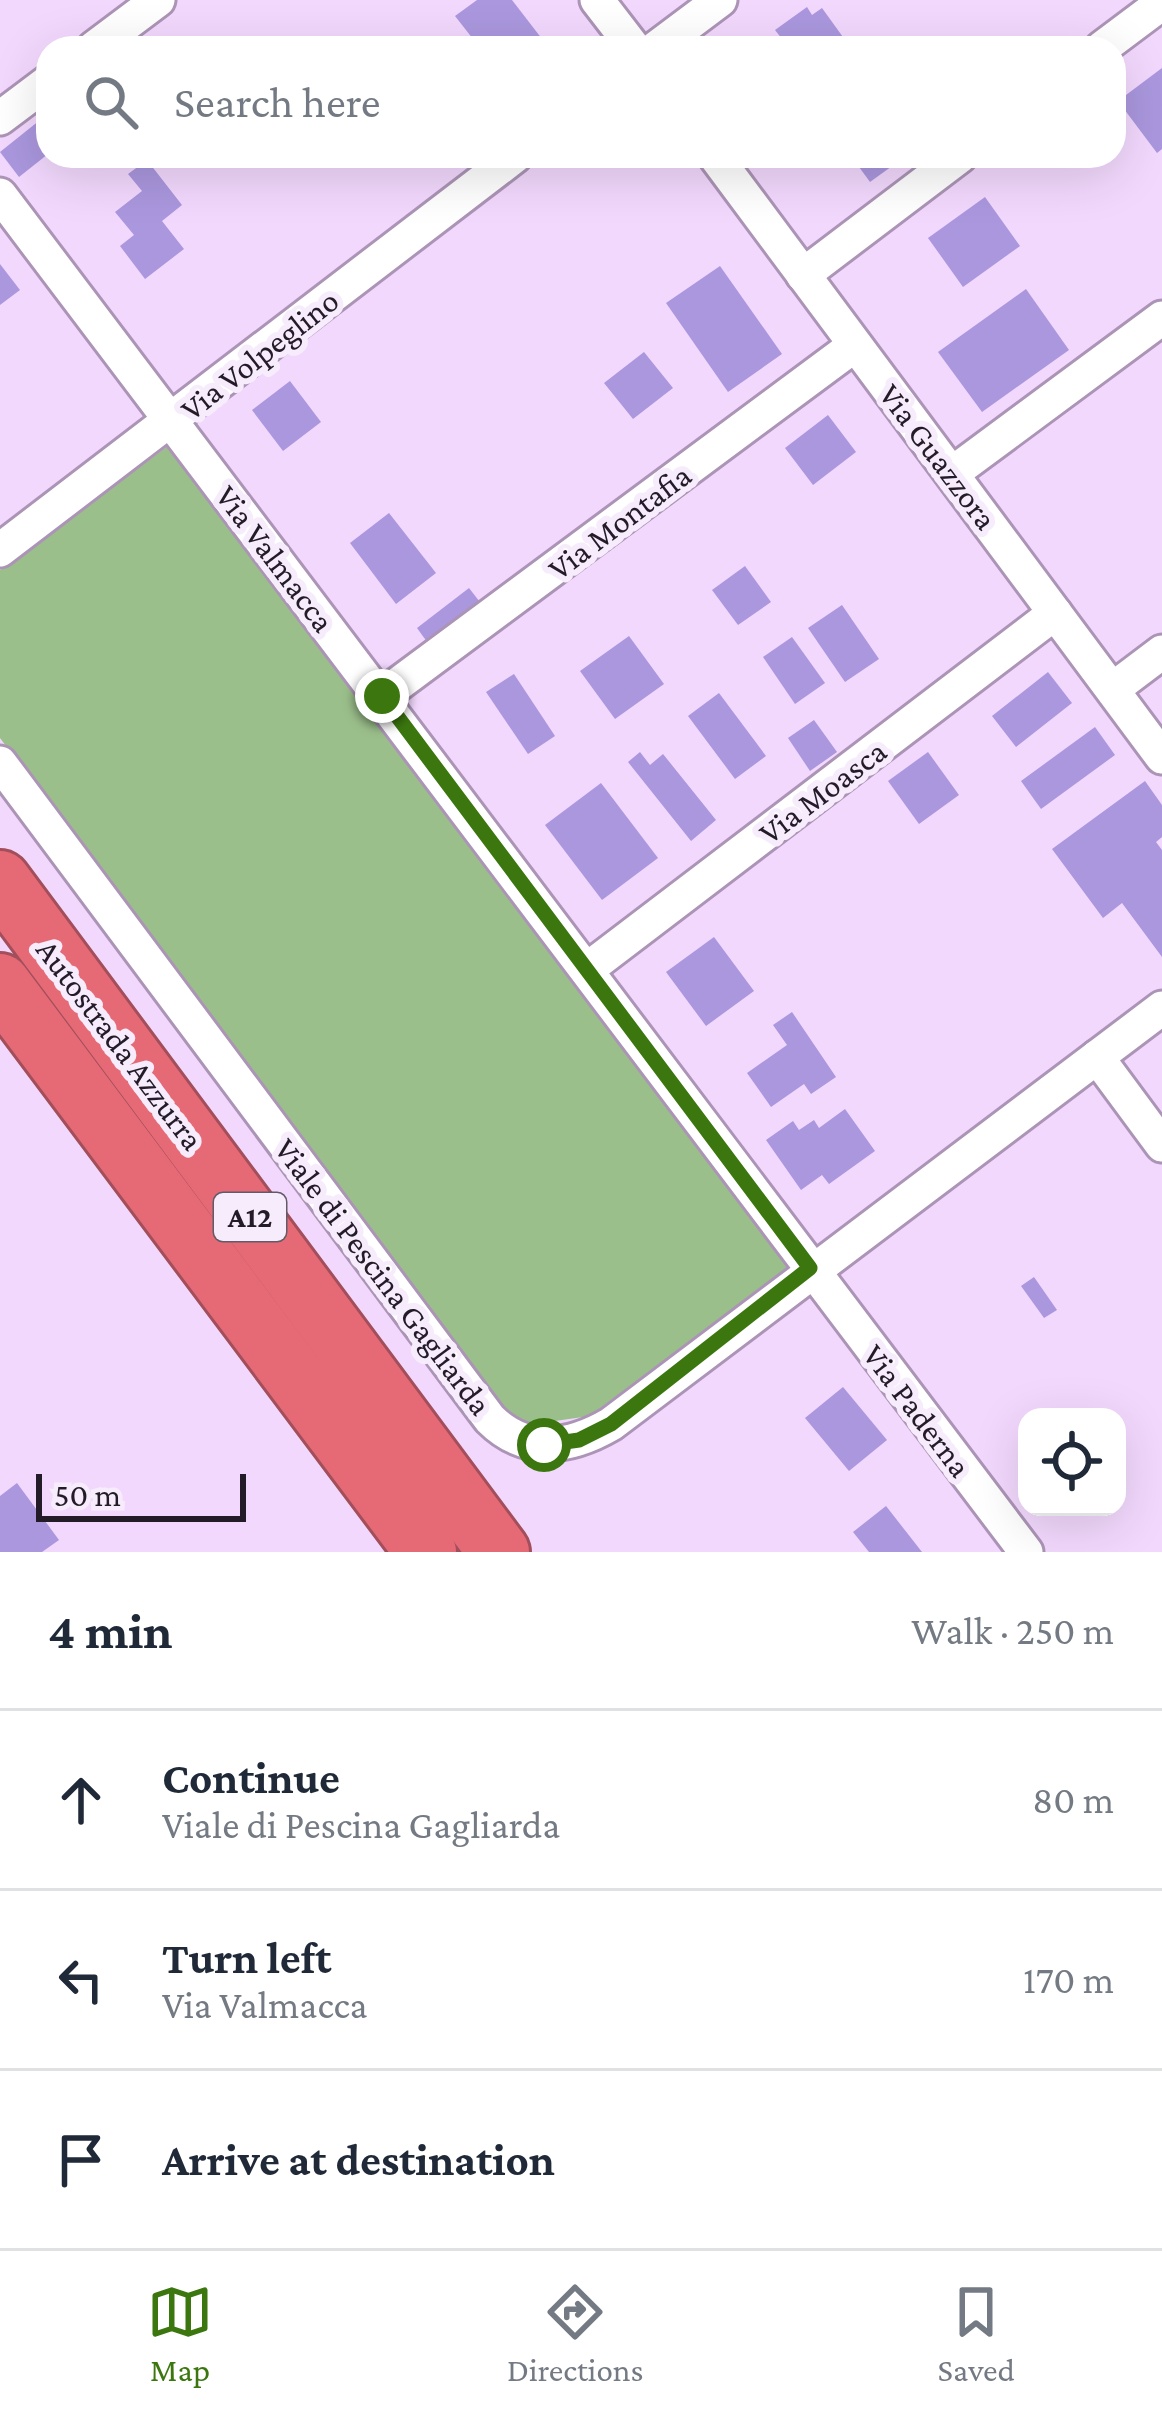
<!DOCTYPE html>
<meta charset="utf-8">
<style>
body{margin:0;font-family:"Crimson Pro",serif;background:#f6f6f7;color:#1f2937}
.controls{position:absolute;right:36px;bottom:36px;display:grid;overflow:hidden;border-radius:24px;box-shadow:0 12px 48px #0002}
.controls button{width:108px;height:108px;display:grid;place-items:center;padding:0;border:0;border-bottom:3px solid #e0e1e3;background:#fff;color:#1f2937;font:60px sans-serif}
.scale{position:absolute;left:36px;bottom:30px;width:210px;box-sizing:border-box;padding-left:12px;border:6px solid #241b28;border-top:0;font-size:33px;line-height:42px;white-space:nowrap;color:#241b28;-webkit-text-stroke:9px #f6ecfb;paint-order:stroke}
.stop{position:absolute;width:36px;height:36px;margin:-27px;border:9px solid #3b770e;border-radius:50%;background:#fff}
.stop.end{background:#3b770e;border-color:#fff;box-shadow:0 3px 12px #0008}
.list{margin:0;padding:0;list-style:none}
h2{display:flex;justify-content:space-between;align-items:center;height:156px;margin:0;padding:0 48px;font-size:51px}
h2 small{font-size:39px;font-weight:400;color:#747a83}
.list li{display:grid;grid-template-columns:78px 1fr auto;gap:36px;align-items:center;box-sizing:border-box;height:180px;padding:0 48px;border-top:3px solid #e0e1e3}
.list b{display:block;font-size:45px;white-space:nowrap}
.list p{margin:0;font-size:39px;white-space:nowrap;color:#747a83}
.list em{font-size:39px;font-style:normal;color:#747a83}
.icon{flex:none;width:66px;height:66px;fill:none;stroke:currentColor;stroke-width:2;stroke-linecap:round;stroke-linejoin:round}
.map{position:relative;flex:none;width:1162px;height:1552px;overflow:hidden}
.search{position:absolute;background:#fff;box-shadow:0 12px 48px #0002;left:36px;right:36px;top:36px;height:132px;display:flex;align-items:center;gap:30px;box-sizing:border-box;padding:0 42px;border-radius:36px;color:#747a83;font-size:45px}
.sheet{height:696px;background:#fff}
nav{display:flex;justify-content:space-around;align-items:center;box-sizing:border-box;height:168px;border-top:3px solid #e0e1e3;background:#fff;font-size:33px;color:#747a83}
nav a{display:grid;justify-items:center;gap:6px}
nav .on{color:#3b770e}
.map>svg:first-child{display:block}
.green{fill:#9bbf8b}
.building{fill:#aa97de}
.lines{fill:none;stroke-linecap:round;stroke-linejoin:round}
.street-casing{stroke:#ac94b6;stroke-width:39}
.highway-casing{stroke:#a24e5b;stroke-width:66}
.street{stroke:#fff;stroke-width:33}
.highway{stroke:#e66a76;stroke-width:60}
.route{stroke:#3b770e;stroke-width:15}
.labels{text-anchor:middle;stroke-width:12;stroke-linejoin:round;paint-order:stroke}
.shield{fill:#f6ecfb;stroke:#635a67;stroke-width:3}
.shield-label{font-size:30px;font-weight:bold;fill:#241b28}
.street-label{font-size:33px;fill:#241b28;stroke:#f6ecfb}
</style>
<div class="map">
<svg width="1162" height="1552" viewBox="0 0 1162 1552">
<rect width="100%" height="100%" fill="#f2d8fd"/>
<polygon class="green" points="172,443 793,1265 590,1416 527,1425 498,1410 0,738 0,570"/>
<g class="building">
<polygon points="477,0 512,0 549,48 480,48 455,16"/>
<polygon points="807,7 812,15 822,8 848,44 789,48 775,30"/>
<polygon points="1162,68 1162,149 1157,153 1118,101"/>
<polygon points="40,120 48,130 48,154 19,177 0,152"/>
<polygon points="851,156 906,156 870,182"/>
<polygon points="147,160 182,205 162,221 184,249 145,279 120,246 134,235 115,212 142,191 128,174"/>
<polygon points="985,197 1020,246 963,287 928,238"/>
<polygon points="0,264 20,290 0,305"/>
<polygon points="720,266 782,354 728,392 666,303"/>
<polygon points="1026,289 1069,350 982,412 938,352"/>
<polygon points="644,352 673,388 633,419 604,383"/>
<polygon points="290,381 321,422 283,451 252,410"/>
<polygon points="828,415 856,452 813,485 785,448"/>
<polygon points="389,513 436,573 396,604 350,543"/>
<polygon points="745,566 771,602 738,625 712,590"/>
<polygon points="469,588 483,606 430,646 417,628"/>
<polygon points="842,605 879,659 845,682 808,628"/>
<polygon points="629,636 664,684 615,719 580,671"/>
<polygon points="792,637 825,683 795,704 763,657"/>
<polygon points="1048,672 1072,703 1016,747 992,716"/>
<polygon points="514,674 555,736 528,754 486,692"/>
<polygon points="719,693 766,756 735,779 688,716"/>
<polygon points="814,720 837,752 810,771 788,738"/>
<polygon points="1095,727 1115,755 1041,809 1021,781"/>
<polygon points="640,752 650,765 663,754 716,820 691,841 628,762"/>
<polygon points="928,752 959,795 919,824 888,781"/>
<polygon points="1145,781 1162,805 1162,837 1156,842 1162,850 1162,957 1122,903 1103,918 1052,849"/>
<polygon points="601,783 658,858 602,900 545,825"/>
<polygon points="714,937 754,991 706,1026 666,972"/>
<polygon points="792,1012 836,1077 811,1094 804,1084 771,1107 747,1073 787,1045 773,1025"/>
<polygon points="845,1109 875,1151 829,1184 822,1175 801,1190 766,1140 793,1121 799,1130 814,1120 819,1128"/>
<polygon points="1034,1277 1057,1310 1044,1318 1021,1286"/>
<polygon points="843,1387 887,1440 849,1471 805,1418"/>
<polygon points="17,1483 59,1540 42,1552 0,1552 0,1496"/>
<polygon points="886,1506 922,1552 869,1552 853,1532"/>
</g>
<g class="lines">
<g class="street-casing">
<g id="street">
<polyline points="597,0 634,48"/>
<polyline points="94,48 158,0"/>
<polyline points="656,48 720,0"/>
<polyline points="1102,48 1162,3"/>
<polyline points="0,118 48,82"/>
<polyline points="715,156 1162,757"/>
<polyline points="0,195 1026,1552"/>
<polyline points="803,275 960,156"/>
<polyline points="954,472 1162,318"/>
<polyline points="0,550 515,156"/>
<polyline points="1113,689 1162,652"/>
<polyline points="382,696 855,345"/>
<path d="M 0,763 L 490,1419 C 526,1455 570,1448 611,1424 L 1162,1008"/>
<polyline points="589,968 1055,613"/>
<polyline points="1097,1057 1162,1145"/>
</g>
</g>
<g class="highway-casing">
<g id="highway">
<polyline points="0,881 499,1552"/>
<polyline points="0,984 426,1552"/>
</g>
</g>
<use href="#street" class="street"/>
<use href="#highway" class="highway"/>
</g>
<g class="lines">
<polyline class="route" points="382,696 810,1268 611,1424 579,1440 544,1445"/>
</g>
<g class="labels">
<rect class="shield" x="214" y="1193" width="72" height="48" rx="9"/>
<g class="shield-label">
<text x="250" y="1227">A12</text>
</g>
<g class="street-label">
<text transform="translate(259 354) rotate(-38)" y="12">Via Volpeglino</text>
<text transform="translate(939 456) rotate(53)" y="12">Via Guazzora</text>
<text transform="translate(619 521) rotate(-37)" y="12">Via Montafia</text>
<text transform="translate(276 558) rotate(53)" y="12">Via Valmacca</text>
<text transform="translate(822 791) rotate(-37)" y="12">Via Moasca</text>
<text transform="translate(121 1044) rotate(53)" y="12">Autostrada Azzurra</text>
<text transform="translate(384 1276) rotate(53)" y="12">Viale di Pescina Gagliarda</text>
<text transform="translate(918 1410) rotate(53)" y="12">Via Paderna</text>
</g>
</g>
</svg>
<div class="controls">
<button><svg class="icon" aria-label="locate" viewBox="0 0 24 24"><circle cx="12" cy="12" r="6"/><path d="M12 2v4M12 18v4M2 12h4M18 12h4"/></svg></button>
</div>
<div class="scale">50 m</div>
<div class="stop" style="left:544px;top:1445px"></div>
<div class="stop end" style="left:382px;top:696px"></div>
<div class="search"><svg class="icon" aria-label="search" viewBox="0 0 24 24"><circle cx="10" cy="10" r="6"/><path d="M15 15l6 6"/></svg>Search here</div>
</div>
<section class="sheet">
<h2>4 min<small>Walk · 250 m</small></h2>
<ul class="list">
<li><svg class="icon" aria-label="ahead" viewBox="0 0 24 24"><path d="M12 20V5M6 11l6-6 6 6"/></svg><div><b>Continue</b><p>Viale di Pescina Gagliarda</p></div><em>80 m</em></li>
<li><svg class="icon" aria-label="left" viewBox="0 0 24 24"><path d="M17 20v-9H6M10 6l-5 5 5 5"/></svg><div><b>Turn left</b><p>Via Valmacca</p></div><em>170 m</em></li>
<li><svg class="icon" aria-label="arrive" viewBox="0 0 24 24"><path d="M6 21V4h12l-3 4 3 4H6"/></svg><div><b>Arrive at destination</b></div></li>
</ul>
</section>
<nav>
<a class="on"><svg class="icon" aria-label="map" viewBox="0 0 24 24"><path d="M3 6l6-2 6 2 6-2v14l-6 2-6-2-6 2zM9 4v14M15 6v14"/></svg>Map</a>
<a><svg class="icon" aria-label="directions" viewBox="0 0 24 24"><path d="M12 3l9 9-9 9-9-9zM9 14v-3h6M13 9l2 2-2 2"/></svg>Directions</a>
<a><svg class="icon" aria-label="saved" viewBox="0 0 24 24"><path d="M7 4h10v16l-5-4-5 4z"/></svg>Saved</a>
</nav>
